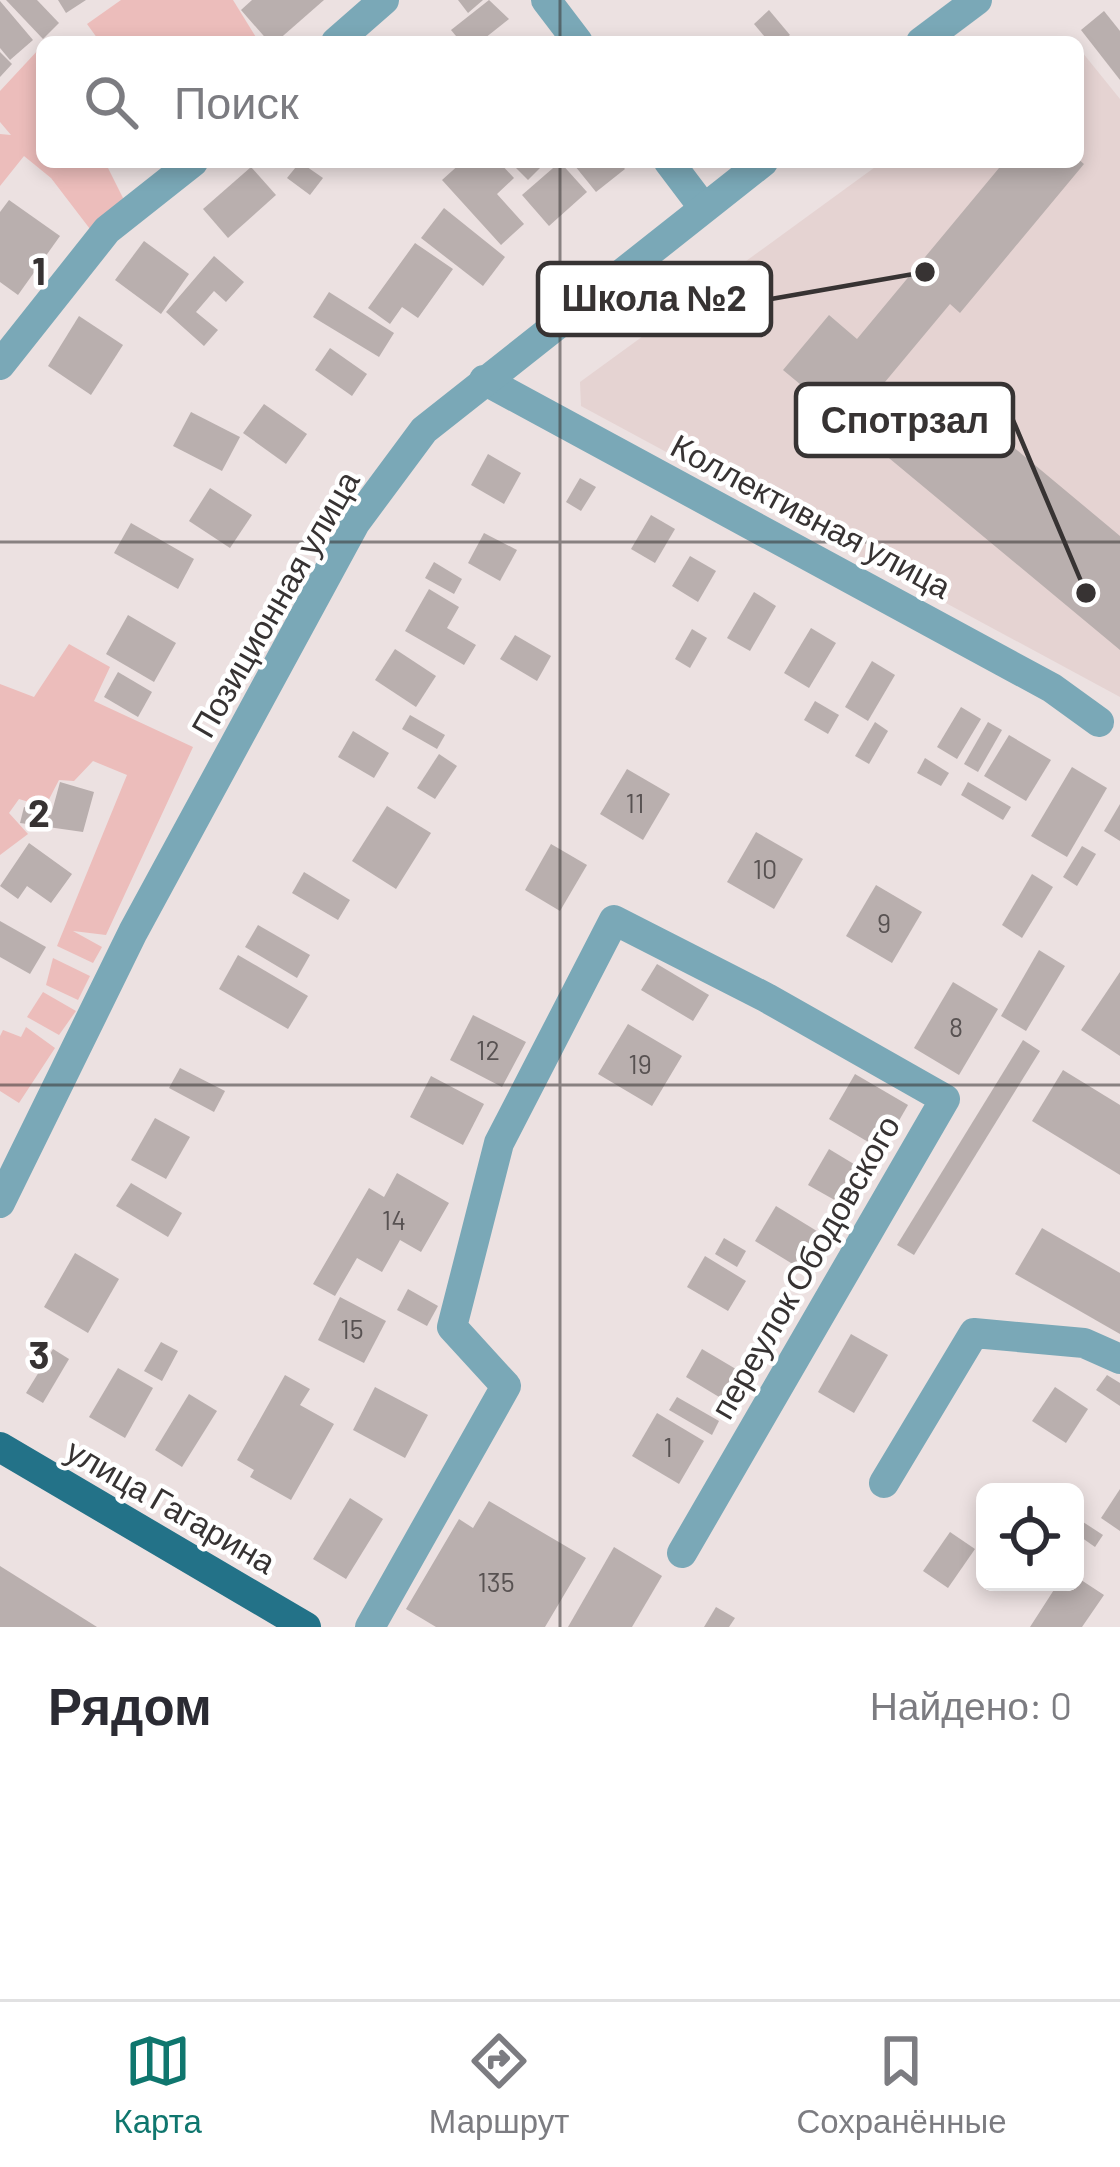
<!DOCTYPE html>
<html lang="ru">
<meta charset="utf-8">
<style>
body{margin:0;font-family:Barlow,sans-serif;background:#f2f2f3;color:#2b2b33}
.controls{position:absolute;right:36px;bottom:36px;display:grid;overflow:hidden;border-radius:18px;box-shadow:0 6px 18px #0003}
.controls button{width:108px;height:108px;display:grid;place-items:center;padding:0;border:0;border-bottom:3px solid #e1e1e2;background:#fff;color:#2b2b33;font:60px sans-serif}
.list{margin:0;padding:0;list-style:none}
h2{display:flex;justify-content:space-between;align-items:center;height:156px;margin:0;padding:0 48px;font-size:51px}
h2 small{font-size:39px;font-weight:400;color:#7c7c81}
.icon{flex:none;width:66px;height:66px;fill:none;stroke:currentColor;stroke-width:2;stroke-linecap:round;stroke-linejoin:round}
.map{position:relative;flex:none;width:1120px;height:1627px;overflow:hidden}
.search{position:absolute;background:#fff;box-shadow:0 6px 18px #0003;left:36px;right:36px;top:36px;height:132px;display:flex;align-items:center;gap:30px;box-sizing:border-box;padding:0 42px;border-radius:18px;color:#7c7c81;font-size:45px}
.sheet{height:372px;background:#fff}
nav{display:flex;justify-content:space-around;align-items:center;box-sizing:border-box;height:168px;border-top:3px solid #e1e1e2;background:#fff;font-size:33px;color:#7c7c81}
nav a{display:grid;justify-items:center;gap:6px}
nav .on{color:#0f766e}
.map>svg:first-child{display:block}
.built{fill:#e5d3d2}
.green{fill:#ecbdbb}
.building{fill:#b9afae}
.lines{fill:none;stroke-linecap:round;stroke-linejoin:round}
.minor{stroke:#7aa8b7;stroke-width:30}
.major{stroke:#237288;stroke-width:30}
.grid{fill:none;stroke:#373333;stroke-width:3;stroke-opacity:0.55}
.labels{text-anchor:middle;stroke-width:9;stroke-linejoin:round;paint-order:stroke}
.number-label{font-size:27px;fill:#585252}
.street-label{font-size:33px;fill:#373333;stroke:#fff}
.grid-label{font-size:39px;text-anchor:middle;font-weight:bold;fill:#373333;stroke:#fff;stroke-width:9;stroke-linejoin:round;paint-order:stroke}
.leader{fill:none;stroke:#373333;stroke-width:4.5}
.callout-dot{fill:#373333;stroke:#fff;stroke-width:4.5}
.callout{fill:#fff;stroke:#373333;stroke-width:4.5}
.callout-label{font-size:36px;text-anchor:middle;font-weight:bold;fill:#373333}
</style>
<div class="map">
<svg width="1120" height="1627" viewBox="0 0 1120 1627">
<rect width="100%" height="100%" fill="#ece1e1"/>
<polygon class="built" points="1078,47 1120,99 1120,697 581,406 580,382 882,162 1078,162"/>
<g class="green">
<polygon points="121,0 233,0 259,42 100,42 87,24"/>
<polygon points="39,49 42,162 105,162 125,202 90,229 51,178 24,156 0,186 0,134 11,135 0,122 0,91"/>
<polygon points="69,644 110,667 94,701 193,747 106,935 73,931 102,947 93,963 57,946 127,775 93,761 74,781 59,780 45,807 19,799 9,813 28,834 0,855 0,684 34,697"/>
<polygon points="53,958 90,976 78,1000 46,985"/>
<polygon points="43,992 76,1011 59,1035 27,1017"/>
<polygon points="26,1027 55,1048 19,1103 0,1091 0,1036 3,1030 21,1037"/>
</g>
<g class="building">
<polygon points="6,0 37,0 59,23 43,39"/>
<polygon points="58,0 86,0 66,13"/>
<polygon points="252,0 324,0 276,42 269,42 241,10"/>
<polygon points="458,0 483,0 468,13"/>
<polygon points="489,0 509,19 480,42 461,42 451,30"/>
<polygon points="0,1 33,40 10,60 0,48"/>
<polygon points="769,10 790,35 781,42 769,42 754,24"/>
<polygon points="1104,11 1120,31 1120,80 1081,30"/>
<polygon points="0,52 12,64 0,77"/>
<polygon points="1078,159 1084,164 960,313 950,304 880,388 920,421 945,390 1120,536 1120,650 783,370 829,315 857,339 1004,162"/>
<polygon points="300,162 323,178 310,195 287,178"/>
<polygon points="462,162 499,162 514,178 497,194 524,224 501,245 442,180"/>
<polygon points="510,162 546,162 528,180"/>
<polygon points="560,162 587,192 549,226 522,195"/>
<polygon points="580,162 619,162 625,169 596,192 575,166"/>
<polygon points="251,167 276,195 228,238 203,209"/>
<polygon points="9,200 60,236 18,295 0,282 0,212"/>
<polygon points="444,208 505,257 483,286 421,238"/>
<polygon points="144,241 189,274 161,314 115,280"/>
<polygon points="415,243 453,269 418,318 402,307 390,324 368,308"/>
<polygon points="214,256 244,282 226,302 214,291 196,312 218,330 204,346 166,312"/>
<polygon points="329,292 394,333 379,357 313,317"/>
<polygon points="79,316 123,345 91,395 48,366"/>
<polygon points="330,348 367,374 352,396 315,370"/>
<polygon points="264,404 307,434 286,464 243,433"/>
<polygon points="191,412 240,437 222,471 173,446"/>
<polygon points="488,454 521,473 504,504 471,485"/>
<polygon points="580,478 596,487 581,511 566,502"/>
<polygon points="210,488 252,515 230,548 189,521"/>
<polygon points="651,515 675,529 655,563 631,549"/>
<polygon points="131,523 194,559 178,589 114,553"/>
<polygon points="484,533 517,550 500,581 468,563"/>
<polygon points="690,556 716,571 698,602 672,586"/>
<polygon points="434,562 462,579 454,594 425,578"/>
<polygon points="429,589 459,607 447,628 476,645 464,665 405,631"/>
<polygon points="754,592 776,606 750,651 727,638"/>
<polygon points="128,615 176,643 154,682 106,654"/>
<polygon points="811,628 836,643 809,688 784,673"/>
<polygon points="692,629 707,638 690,668 675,659"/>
<polygon points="515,635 551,656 537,681 500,659"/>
<polygon points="395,649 436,676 416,707 375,680"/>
<polygon points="872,661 895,675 868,721 845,707"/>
<polygon points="118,672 152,692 138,717 104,697"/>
<polygon points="815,701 839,715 828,734 804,720"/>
<polygon points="961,707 981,719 957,759 937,747"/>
<polygon points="410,715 445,735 437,749 402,729"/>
<polygon points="875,722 888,731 869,764 855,756"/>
<polygon points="988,722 1002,730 978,772 964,764"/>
<polygon points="353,731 389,753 374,778 338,757"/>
<polygon points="1009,735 1051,760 1026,801 984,776"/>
<polygon points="439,754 457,766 435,799 417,788"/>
<polygon points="925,758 949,773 941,786 917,773"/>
<polygon points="1072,767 1107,788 1067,857 1031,836"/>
<polygon points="627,769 670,794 643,840 600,814"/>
<polygon points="60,782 94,792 83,832 20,823 24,807 51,815"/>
<polygon points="968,782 1011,807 1003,820 961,795"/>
<polygon points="1120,804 1120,841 1104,831"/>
<polygon points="387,806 431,833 396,889 352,861"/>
<polygon points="756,832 803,859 774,909 727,882"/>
<polygon points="29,843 72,874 51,903 27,886 18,899 0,886"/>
<polygon points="551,844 587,865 560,911 525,890"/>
<polygon points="1082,846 1096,854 1077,886 1063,877"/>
<polygon points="304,872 350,900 338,920 292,893"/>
<polygon points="1032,874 1053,887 1022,938 1002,925"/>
<polygon points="876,885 922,912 892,963 846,936"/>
<polygon points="0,921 46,947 30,974 0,957"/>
<polygon points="258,925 310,955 297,978 245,947"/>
<polygon points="1039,950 1065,966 1026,1031 1001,1016"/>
<polygon points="238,955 308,996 288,1029 219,989"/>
<polygon points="657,964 709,995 693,1021 641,990"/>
<polygon points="1120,972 1120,1056 1081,1030"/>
<polygon points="953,982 998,1009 959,1075 914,1048"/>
<polygon points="473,1015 526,1042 502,1087 450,1060"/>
<polygon points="628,1024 682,1056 652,1106 598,1074"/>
<polygon points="1023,1040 1040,1051 914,1255 897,1245"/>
<polygon points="180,1068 225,1091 214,1112 169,1088"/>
<polygon points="1063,1070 1120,1105 1120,1175 1032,1121"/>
<polygon points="855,1074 908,1105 882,1150 829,1119"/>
<polygon points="431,1076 484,1104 463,1145 410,1117"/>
<polygon points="155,1118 190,1137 166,1179 131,1160"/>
<polygon points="829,1149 867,1172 847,1207 808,1185"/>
<polygon points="397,1173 449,1203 421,1252 400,1240 382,1272 357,1258 335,1296 313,1284 369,1188 384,1197"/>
<polygon points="131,1183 182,1213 168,1237 116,1206"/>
<polygon points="776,1206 825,1236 804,1271 755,1241"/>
<polygon points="1042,1228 1120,1273 1120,1334 1015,1274"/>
<polygon points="724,1238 746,1251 737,1267 715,1254"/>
<polygon points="75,1253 119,1279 88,1333 44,1307"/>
<polygon points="705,1256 746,1281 728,1311 687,1287"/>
<polygon points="408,1289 438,1306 427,1326 397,1310"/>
<polygon points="340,1297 386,1321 364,1363 318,1340"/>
<polygon points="851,1334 888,1355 854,1413 818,1392"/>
<polygon points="161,1342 178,1351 162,1381 144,1371"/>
<polygon points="53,1349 69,1359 43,1403 26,1393"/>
<polygon points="702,1349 746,1375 729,1403 686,1377"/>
<polygon points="118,1368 153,1388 125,1438 89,1417"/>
<polygon points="285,1375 310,1389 300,1405 334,1424 291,1500 250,1477 254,1470 237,1460"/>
<polygon points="1107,1375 1120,1383 1120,1406 1096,1390"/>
<polygon points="375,1387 428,1415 405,1458 353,1430"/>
<polygon points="1055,1387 1088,1409 1066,1443 1032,1421"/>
<polygon points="189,1394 217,1411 182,1467 155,1450"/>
<polygon points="677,1397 719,1421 712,1435 669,1410"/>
<polygon points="657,1413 704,1441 679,1484 632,1456"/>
<polygon points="1120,1489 1120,1531 1101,1518"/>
<polygon points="350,1498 383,1519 346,1579 313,1559"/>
<polygon points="489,1501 586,1558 545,1627 436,1627 406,1609 459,1519 473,1528"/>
<polygon points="1080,1520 1103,1535 1095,1547 1075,1533"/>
<polygon points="950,1532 975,1549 948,1588 923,1571"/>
<polygon points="614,1547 662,1576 632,1627 568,1627"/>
<polygon points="0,1566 97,1627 0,1627"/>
<polygon points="1075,1576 1104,1595 1082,1627 1030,1627 1059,1582 1075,1582"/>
<polygon points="716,1607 735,1618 729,1627 704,1627"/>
</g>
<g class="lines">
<g class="minor">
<polyline points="546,0 578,42"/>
<polyline points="336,42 384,0"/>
<polyline points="921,42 977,0"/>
<polyline points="669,162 703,207"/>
<polyline points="0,365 107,230 193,162"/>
<polyline points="484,380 1052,688 1099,722"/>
<polyline points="0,1203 133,932 355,523 424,430 763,162"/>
<polyline points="884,1483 974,1333 1084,1343 1120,1359"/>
<polyline points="370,1627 506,1386 452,1327 499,1143 614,920 767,998 945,1099 682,1553"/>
</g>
<polyline class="major" points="0,1447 306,1627"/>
</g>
<path class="grid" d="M 560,0 L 560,42M 560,162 L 560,1627M 0,542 L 1120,542M 0,1085 L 1120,1085"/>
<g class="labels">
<g class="number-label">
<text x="635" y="813">11</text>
<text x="765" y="879">10</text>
<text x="884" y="933">9</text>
<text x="956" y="1037">8</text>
<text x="488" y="1060">12</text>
<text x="640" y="1074">19</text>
<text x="394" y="1230">14</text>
<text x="352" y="1339">15</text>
<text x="668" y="1457">1</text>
<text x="496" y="1592">135</text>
</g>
<g class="street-label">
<text transform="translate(811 516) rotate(28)" y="12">Коллективная улица</text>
<text transform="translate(275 604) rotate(-60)" y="12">Позиционная улица</text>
<text transform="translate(805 1267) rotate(-60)" y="12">переулок Ободовского</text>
<text transform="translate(171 1506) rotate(30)" y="12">улица Гагарина</text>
</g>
</g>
<g class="grid-label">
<text x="39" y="285">1</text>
<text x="39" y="827">2</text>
<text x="39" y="1369">3</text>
</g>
<path class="leader" d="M925 272L771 299M1086 593L1013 420"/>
<g class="callout-dot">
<circle cx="925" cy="272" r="12"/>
<circle cx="1086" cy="593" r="12"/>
</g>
<g class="callout">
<rect x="538" y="263" width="233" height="72" rx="12"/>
<rect x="796" y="384" width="217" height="72" rx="12"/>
</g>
<g class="callout-label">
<text x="654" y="311">Школа №2</text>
<text x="905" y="433">Спотрзал</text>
</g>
</svg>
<div class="controls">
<button><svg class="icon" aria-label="locate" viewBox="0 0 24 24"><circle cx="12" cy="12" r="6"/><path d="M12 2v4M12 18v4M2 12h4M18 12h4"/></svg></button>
</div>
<div class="search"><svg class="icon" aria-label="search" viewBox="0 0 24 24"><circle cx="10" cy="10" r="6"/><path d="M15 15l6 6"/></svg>Поиск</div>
</div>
<section class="sheet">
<h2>Рядом<small>Найдено: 0</small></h2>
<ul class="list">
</ul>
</section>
<nav>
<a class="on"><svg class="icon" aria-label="map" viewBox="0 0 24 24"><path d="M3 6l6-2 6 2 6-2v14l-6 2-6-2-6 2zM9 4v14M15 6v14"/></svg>Карта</a>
<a><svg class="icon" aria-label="directions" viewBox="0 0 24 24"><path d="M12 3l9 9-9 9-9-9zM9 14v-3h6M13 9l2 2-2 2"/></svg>Маршрут</a>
<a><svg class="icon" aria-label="saved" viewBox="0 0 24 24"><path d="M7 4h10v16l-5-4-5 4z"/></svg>Сохранённые</a>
</nav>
